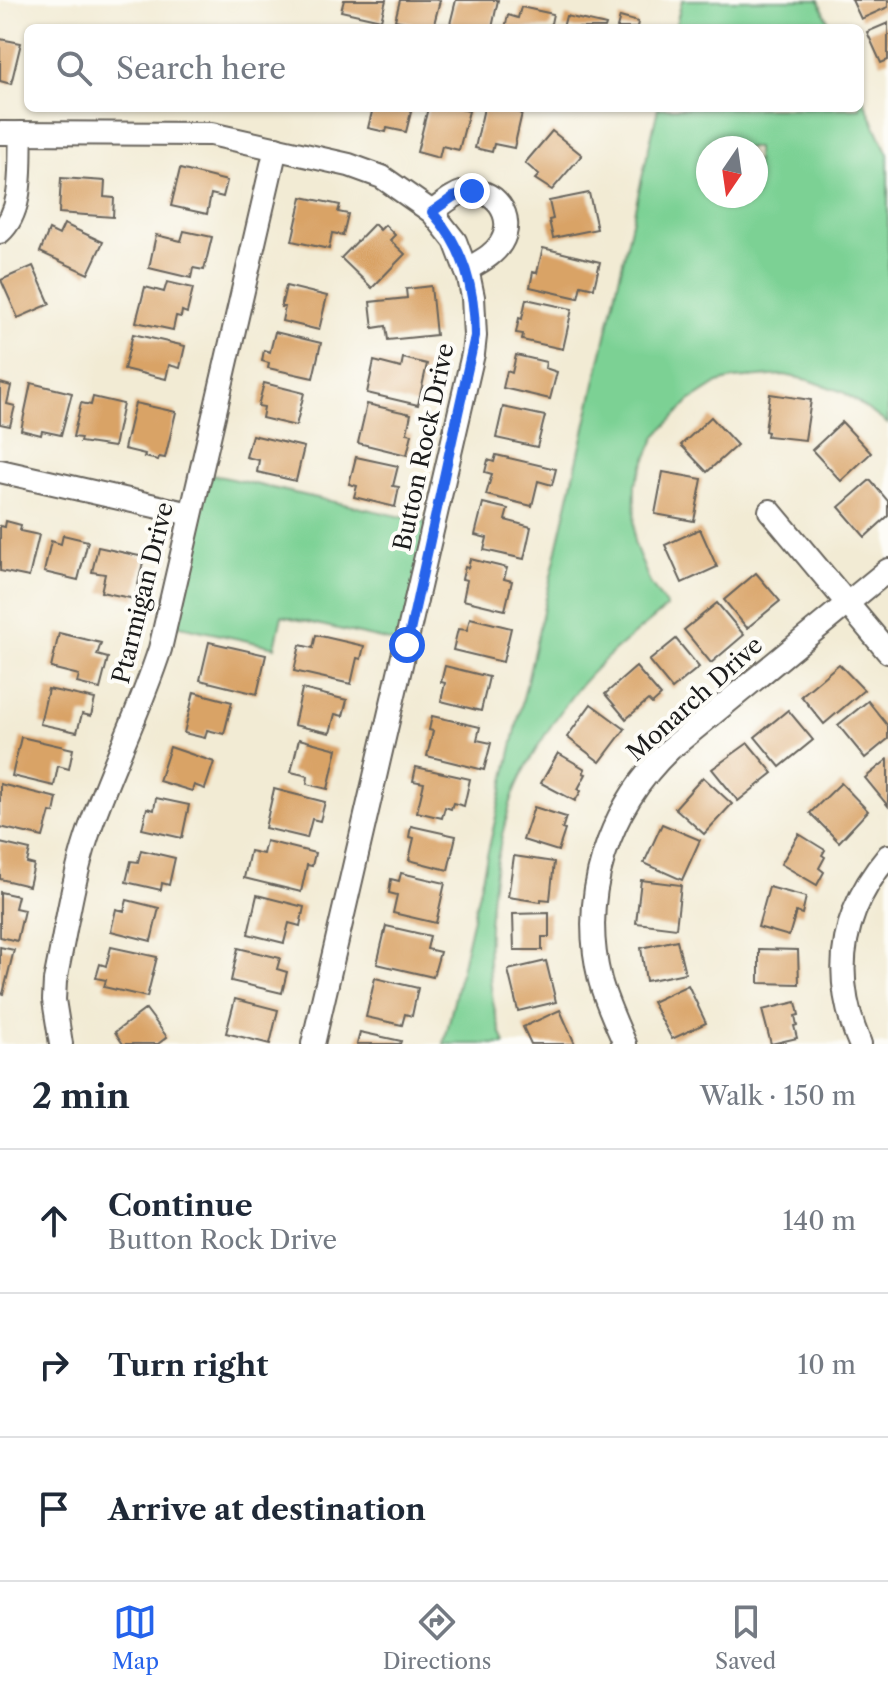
<!DOCTYPE html>
<meta charset="utf-8">
<style>
body{margin:0;font-family:"Libre Caslon Text",serif;background:#f6f6f7;color:#1f2937}
.compass{position:absolute;left:696px;top:136px;width:72px;height:72px;border-radius:50%;background:#fff;box-shadow:0 2px 6px #0004;rotate:193deg}
.stop{position:absolute;width:24px;height:24px;margin:-18px;border:6px solid #2563eb;border-radius:50%;background:#fff}
.stop.end{background:#2563eb;border-color:#fff;box-shadow:0 2px 8px #0008}
.list{margin:0;padding:0;list-style:none}
h2{display:flex;justify-content:space-between;align-items:center;height:104px;margin:0;padding:0 32px;font-size:34px}
h2 small{font-size:26px;font-weight:400;color:#747a83}
.list li{display:grid;grid-template-columns:52px 1fr auto;gap:24px;align-items:center;box-sizing:border-box;height:144px;padding:0 32px;border-top:2px solid #e0e1e3}
.list b{display:block;font-size:30px;white-space:nowrap}
.list p{margin:0;font-size:26px;white-space:nowrap;color:#747a83}
.list em{font-size:26px;font-style:normal;color:#747a83}
.icon{flex:none;width:44px;height:44px;fill:none;stroke:currentColor;stroke-width:2;stroke-linecap:round;stroke-linejoin:round}
.map{position:relative;flex:none;width:888px;height:1044px;overflow:hidden}
.search{position:absolute;background:#fff;box-shadow:0 2px 6px #0004;left:24px;right:24px;top:24px;height:88px;display:flex;align-items:center;gap:20px;box-sizing:border-box;padding:0 28px;border-radius:12px;color:#747a83;font-size:30px}
.sheet{height:536px;background:#fff}
nav{display:flex;justify-content:space-around;align-items:center;box-sizing:border-box;height:112px;border-top:2px solid #e0e1e3;background:#fff;font-size:22px;color:#747a83}
nav a{display:grid;justify-items:center;gap:4px}
nav .on{color:#2563eb}
.map>svg:first-child{display:block}
.green{fill:#7bd194;stroke:#4c7658;stroke-width:2;fill-rule:evenodd}
.building{fill:#d9a366}
.lines{fill:none;stroke-linecap:round;stroke-linejoin:round}
.minor-casing{stroke:#67645c;stroke-width:26}
.minor{stroke:#fff;stroke-width:22}
.route{stroke:#2563eb;stroke-width:10}
.labels{text-anchor:middle;stroke-width:8;stroke-linejoin:round;paint-order:stroke}
.street-label{font-size:24px;fill:#1c1c1c;stroke:#fdfcf7}
</style>
<div class="map">
<svg width="888" height="1044" viewBox="0 0 888 1044">
<rect width="100%" height="100%" fill="#fdfcf7"/>
<filter id="ink" filterUnits="userSpaceOnUse"><feTurbulence type="fractalNoise" baseFrequency=".0125" numOctaves="2"/><feDisplacementMap in="SourceGraphic" scale="16" xChannelSelector="R" yChannelSelector="G"/><feConvolveMatrix kernelMatrix="1 2 1 2 8 2 1 2 1" color-interpolation-filters="sRGB"/></filter>
<filter id="wash" filterUnits="userSpaceOnUse"><feTurbulence type="fractalNoise" baseFrequency=".006" numOctaves="4" result="noise"/><feDisplacementMap in="SourceGraphic" scale="32" xChannelSelector="R" yChannelSelector="G"/><feGaussianBlur stdDeviation="1.8" result="paint"/><feColorMatrix in="noise" values="0 0 0 0 0 0 0 0 0 0 0 0 0 0 0 0 0 1.4 0 .05"/><feComposite in="paint" operator="in"/></filter>
<g filter="url(#wash)">
<rect width="100%" height="100%" fill="#f2ebd4"/>
<g class="green">
<polygon points="682,0 819,0 831,28 675,28"/>
<path d="M 860,92 L 888,154 L 888,424 L 843,392 L 808,380 L 784,375 L 733,379 L 718,383 L 690,401 L 656,436 L 635,484 L 634,542 L 650,583 L 667,607 C 637,633 602,658 577,689 C 555,718 520,770 510,805 C 489,876 477,974 505,1044 L 444,1044 L 658,108 L 860,108 ZM 756,148 L 756,196 L 708,196 L 708,148 Z"/>
<polygon points="200,472 434,524 407,645 282,616 275,647 167,623"/>
</g>
<g id="blocks">
<g class="building">
<polygon points="344,0 386,0 381,20 341,11"/>
<polygon points="400,0 440,0 433,28 395,20"/>
<polygon points="456,0 498,0 492,28 449,28"/>
<polygon points="852,0 888,0 888,7 861,19"/>
<polygon points="521,7 553,14 550,28 505,28 508,15 518,18"/>
<polygon points="566,16 606,25 605,28 563,28"/>
<polygon points="620,17 638,22 637,28 617,28"/>
<polygon points="888,23 888,60 881,63 867,32"/>
<polygon points="0,39 21,43 11,84 0,81"/>
<polygon points="373,108 412,108 406,132 387,128 386,132 368,128"/>
<polygon points="428,108 456,108 469,111 459,150 442,146 439,158 417,152"/>
<polygon points="484,108 501,108 522,113 514,148 494,144 492,152 475,148"/>
<polygon points="552,131 582,155 552,190 535,179 539,175 525,163"/>
<polygon points="180,169 227,181 223,197 211,194 207,214 171,206"/>
<polygon points="61,178 105,181 104,197 114,198 113,217 59,213"/>
<polygon points="589,193 597,229 553,238 549,220 553,219 549,201"/>
<polygon points="302,197 340,205 338,212 348,214 343,235 332,233 329,249 292,241"/>
<polygon points="64,224 103,242 88,274 40,252 49,230 59,235"/>
<polygon points="374,224 380,230 385,225 395,235 390,240 405,254 372,288 341,258"/>
<polygon points="184,231 212,237 204,270 193,268 191,278 149,268 156,235 181,241"/>
<polygon points="543,248 600,262 594,288 581,285 578,298 530,287 533,272 537,273"/>
<polygon points="33,266 50,304 18,318 1,280"/>
<polygon points="167,282 193,288 187,313 182,311 181,317 176,316 173,330 136,322 145,287 164,292"/>
<polygon points="286,286 327,296 319,330 282,321 285,307 281,307"/>
<polygon points="431,286 436,335 388,340 386,326 373,328 370,302 407,298 406,289"/>
<polygon points="526,299 572,309 563,349 522,340 523,334 516,333 519,318 522,319"/>
<polygon points="275,332 321,343 313,378 268,368 269,363 262,361 264,350 270,352"/>
<polygon points="133,334 185,346 180,368 169,365 166,379 124,369"/>
<polygon points="516,355 546,362 545,368 557,372 550,399 503,388 507,371 512,373"/>
<polygon points="403,358 427,364 418,405 367,393 374,361 401,368"/>
<polygon points="0,383 11,386 7,404 15,406 10,426 0,424"/>
<polygon points="31,383 72,393 61,435 42,431 41,435 21,430"/>
<polygon points="264,383 304,393 296,426 262,418 264,407 258,406"/>
<polygon points="770,394 811,400 805,440 767,436 768,432 765,431"/>
<polygon points="93,397 123,404 114,447 80,442 81,438 73,437 81,403 91,405"/>
<polygon points="135,403 176,412 165,458 159,457 158,460 144,457 145,454 124,449"/>
<polygon points="367,404 411,414 407,433 412,434 407,455 358,443"/>
<polygon points="503,407 545,416 537,447 496,438"/>
<polygon points="711,417 737,445 707,472 681,445"/>
<polygon points="842,422 871,453 841,481 812,450"/>
<polygon points="252,435 304,447 296,481 257,472 259,460 246,457"/>
<polygon points="496,455 556,469 552,485 538,481 532,506 486,495 492,474 485,472 488,460 494,462"/>
<polygon points="356,457 398,466 393,486 399,487 395,507 354,497 357,486 349,484"/>
<polygon points="663,472 702,479 694,521 655,514"/>
<polygon points="870,480 888,501 888,516 865,537 839,507"/>
<polygon points="483,503 508,509 505,520 531,527 524,559 484,550 487,538 475,535"/>
<polygon points="6,521 21,525 20,531 39,535 29,577 0,571 0,526 5,527"/>
<polygon points="700,529 717,567 682,583 665,545"/>
<polygon points="63,535 88,541 78,580 44,572 51,541 61,544"/>
<polygon points="98,547 144,557 135,599 101,592 105,574 92,572"/>
<polygon points="470,559 507,568 504,579 512,581 505,610 463,600 467,580 462,579 465,567 468,568"/>
<polygon points="756,573 780,601 747,628 724,600"/>
<polygon points="717,603 744,635 711,663 684,630"/>
<polygon points="470,618 511,628 503,662 453,650 458,629 467,630"/>
<polygon points="59,633 101,643 97,655 108,658 100,689 77,683 79,675 51,668"/>
<polygon points="316,635 364,646 361,659 357,658 351,684 294,671 300,645 313,648"/>
<polygon points="676,639 699,667 672,689 649,661"/>
<polygon points="209,642 266,655 257,694 200,680"/>
<polygon points="839,664 864,690 824,724 801,696"/>
<polygon points="445,666 489,677 481,711 441,701 445,683 441,682"/>
<polygon points="636,667 661,696 652,704 648,700 626,719 605,694"/>
<polygon points="48,689 95,699 91,716 82,714 77,732 40,724"/>
<polygon points="302,689 347,700 343,716 335,714 330,733 294,725"/>
<polygon points="194,692 232,702 224,734 207,730 205,738 184,733"/>
<polygon points="868,701 888,726 888,739 865,758 838,725"/>
<polygon points="591,704 625,729 600,762 567,737"/>
<polygon points="788,710 813,740 780,767 755,737"/>
<polygon points="432,716 480,727 477,740 491,743 484,770 427,756 433,731 429,730"/>
<polygon points="21,737 73,749 69,769 58,766 54,786 12,776"/>
<polygon points="299,739 337,749 328,789 307,784 308,776 291,772"/>
<polygon points="748,743 773,773 738,801 712,769"/>
<polygon points="170,747 214,762 205,789 194,785 192,791 159,781"/>
<polygon points="558,753 585,769 583,773 586,774 578,789 581,791 575,801 541,783"/>
<polygon points="888,759 888,806 865,778"/>
<polygon points="416,767 470,779 464,806 453,803 451,809 445,807 442,818 417,812 424,783 413,781"/>
<polygon points="703,777 732,804 704,834 675,808"/>
<polygon points="841,783 868,811 839,842 810,813"/>
<polygon points="0,784 57,798 54,813 50,812 43,837 0,827"/>
<polygon points="274,789 325,802 320,821 312,819 307,838 265,828"/>
<polygon points="156,798 189,805 182,838 142,829 147,808 154,810"/>
<polygon points="534,807 566,817 562,829 565,830 558,851 523,840"/>
<polygon points="662,824 700,840 682,880 644,863"/>
<polygon points="411,826 456,836 448,870 409,860 414,838 409,837"/>
<polygon points="799,834 825,850 822,855 825,857 819,868 824,872 817,885 781,864"/>
<polygon points="266,841 315,853 312,866 307,865 301,892 244,878 250,851 263,854"/>
<polygon points="0,843 30,850 27,863 34,865 29,886 0,879"/>
<polygon points="141,850 175,858 169,885 162,883 161,890 126,882 131,861 138,862"/>
<polygon points="514,856 554,862 550,900 541,899 541,902 508,897"/>
<polygon points="401,873 445,883 436,923 393,913 397,895 389,893 391,879 399,881"/>
<polygon points="641,880 681,885 676,928 636,923"/>
<polygon points="769,887 806,897 802,914 796,912 789,936 758,927"/>
<polygon points="0,892 18,896 15,908 24,910 17,941 0,937"/>
<polygon points="257,895 304,907 300,926 289,923 284,943 248,934"/>
<polygon points="127,900 159,908 151,941 111,931 116,909 124,911"/>
<polygon points="549,913 549,937 542,937 542,950 514,950 513,914"/>
<polygon points="386,926 430,936 427,949 440,952 433,977 377,964"/>
<polygon points="677,940 685,973 646,981 641,948"/>
<polygon points="0,947 14,950 3,994 0,993"/>
<polygon points="111,947 157,957 147,997 104,987 106,980 96,978 100,964 106,966"/>
<polygon points="238,948 280,958 277,969 287,972 282,993 231,981"/>
<polygon points="759,949 798,950 799,984 759,983"/>
<polygon points="546,961 556,1002 518,1011 508,970"/>
<polygon points="375,978 418,988 412,1016 405,1014 402,1025 366,1017"/>
<polygon points="688,985 706,1023 672,1039 652,1002"/>
<polygon points="235,999 278,1010 270,1044 226,1033"/>
<polygon points="796,1002 799,1015 795,1016 797,1025 794,1026 797,1038 771,1044 762,1010"/>
<polygon points="146,1009 167,1037 158,1044 123,1044 115,1032"/>
<polygon points="560,1010 575,1044 531,1044 523,1027"/>
<polygon points="360,1032 401,1041 400,1044 357,1044"/>
</g>
</g>
</g>
<g filter="url(#ink)">
<use href="#blocks" fill-opacity="0" stroke="#67645c" stroke-width="2"/>
<g class="lines">
<g class="minor-casing">
<g id="minor">
<polyline points="0,133 211,134 349,165 382,177 432,212 455,241 469,278 473,297 475,336 473,354 313,1044"/>
<path d="M 432,212 C 442,205 452,195 464,192 C 494,185 517,217 501,243 C 493,256 479,262 466,270"/>
<path d="M 0,232 C 25,210 19,164 21,133"/>
<polyline points="0,471 190,514"/>
<polyline points="770,511 888,652"/>
<path d="M 61,1044 L 54,1000 L 55,981 C 65,934 72,883 87,837 C 108,773 139,714 160,649 L 276,148"/>
<path d="M 625,1044 C 616,1023 606,1002 600,980 C 579,896 608,808 670,749 L 888,570"/>
<path d="M 860,1044 C 831,976 840,913 888,856"/>
</g>
</g>
<use href="#minor" class="minor"/>
</g>
</g>
<g class="lines" filter="url(#ink)">
<path class="route" d="M 407,645 L 475,336 C 475,289 464,248 432,212 L 453,197 L 472,191"/>
</g>
<g class="labels">
<g class="street-label">
<text transform="translate(424 447) rotate(-78)" y="8">Button Rock Drive</text>
<text transform="translate(143 593) rotate(-76)" y="8">Ptarmigan Drive</text>
<text transform="translate(695 699) rotate(-42)" y="8">Monarch Drive</text>
</g>
</g>
</svg>
<svg class="compass" viewBox="-18 -18 36 36"><path d="M0-13l5 13h-10z" fill="#e53935"/><path d="M0 13l5-13h-10z" fill="#747a83"/></svg>
<div class="stop" style="left:407px;top:645px"></div>
<div class="stop end" style="left:472px;top:191px"></div>
<div class="search"><svg class="icon" aria-label="search" viewBox="0 0 24 24"><circle cx="10" cy="10" r="6"/><path d="M15 15l6 6"/></svg>Search here</div>
</div>
<section class="sheet">
<h2>2 min<small>Walk · 150 m</small></h2>
<ul class="list">
<li><svg class="icon" aria-label="ahead" viewBox="0 0 24 24"><path d="M12 20V5M6 11l6-6 6 6"/></svg><div><b>Continue</b><p>Button Rock Drive</p></div><em>140 m</em></li>
<li><svg class="icon" aria-label="right" viewBox="0 0 24 24"><path d="M7 20v-9h11M14 6l5 5-5 5"/></svg><div><b>Turn right</b></div><em>10 m</em></li>
<li><svg class="icon" aria-label="arrive" viewBox="0 0 24 24"><path d="M6 21V4h12l-3 4 3 4H6"/></svg><div><b>Arrive at destination</b></div></li>
</ul>
</section>
<nav>
<a class="on"><svg class="icon" aria-label="map" viewBox="0 0 24 24"><path d="M3 6l6-2 6 2 6-2v14l-6 2-6-2-6 2zM9 4v14M15 6v14"/></svg>Map</a>
<a><svg class="icon" aria-label="directions" viewBox="0 0 24 24"><path d="M12 3l9 9-9 9-9-9zM9 14v-3h6M13 9l2 2-2 2"/></svg>Directions</a>
<a><svg class="icon" aria-label="saved" viewBox="0 0 24 24"><path d="M7 4h10v16l-5-4-5 4z"/></svg>Saved</a>
</nav>
